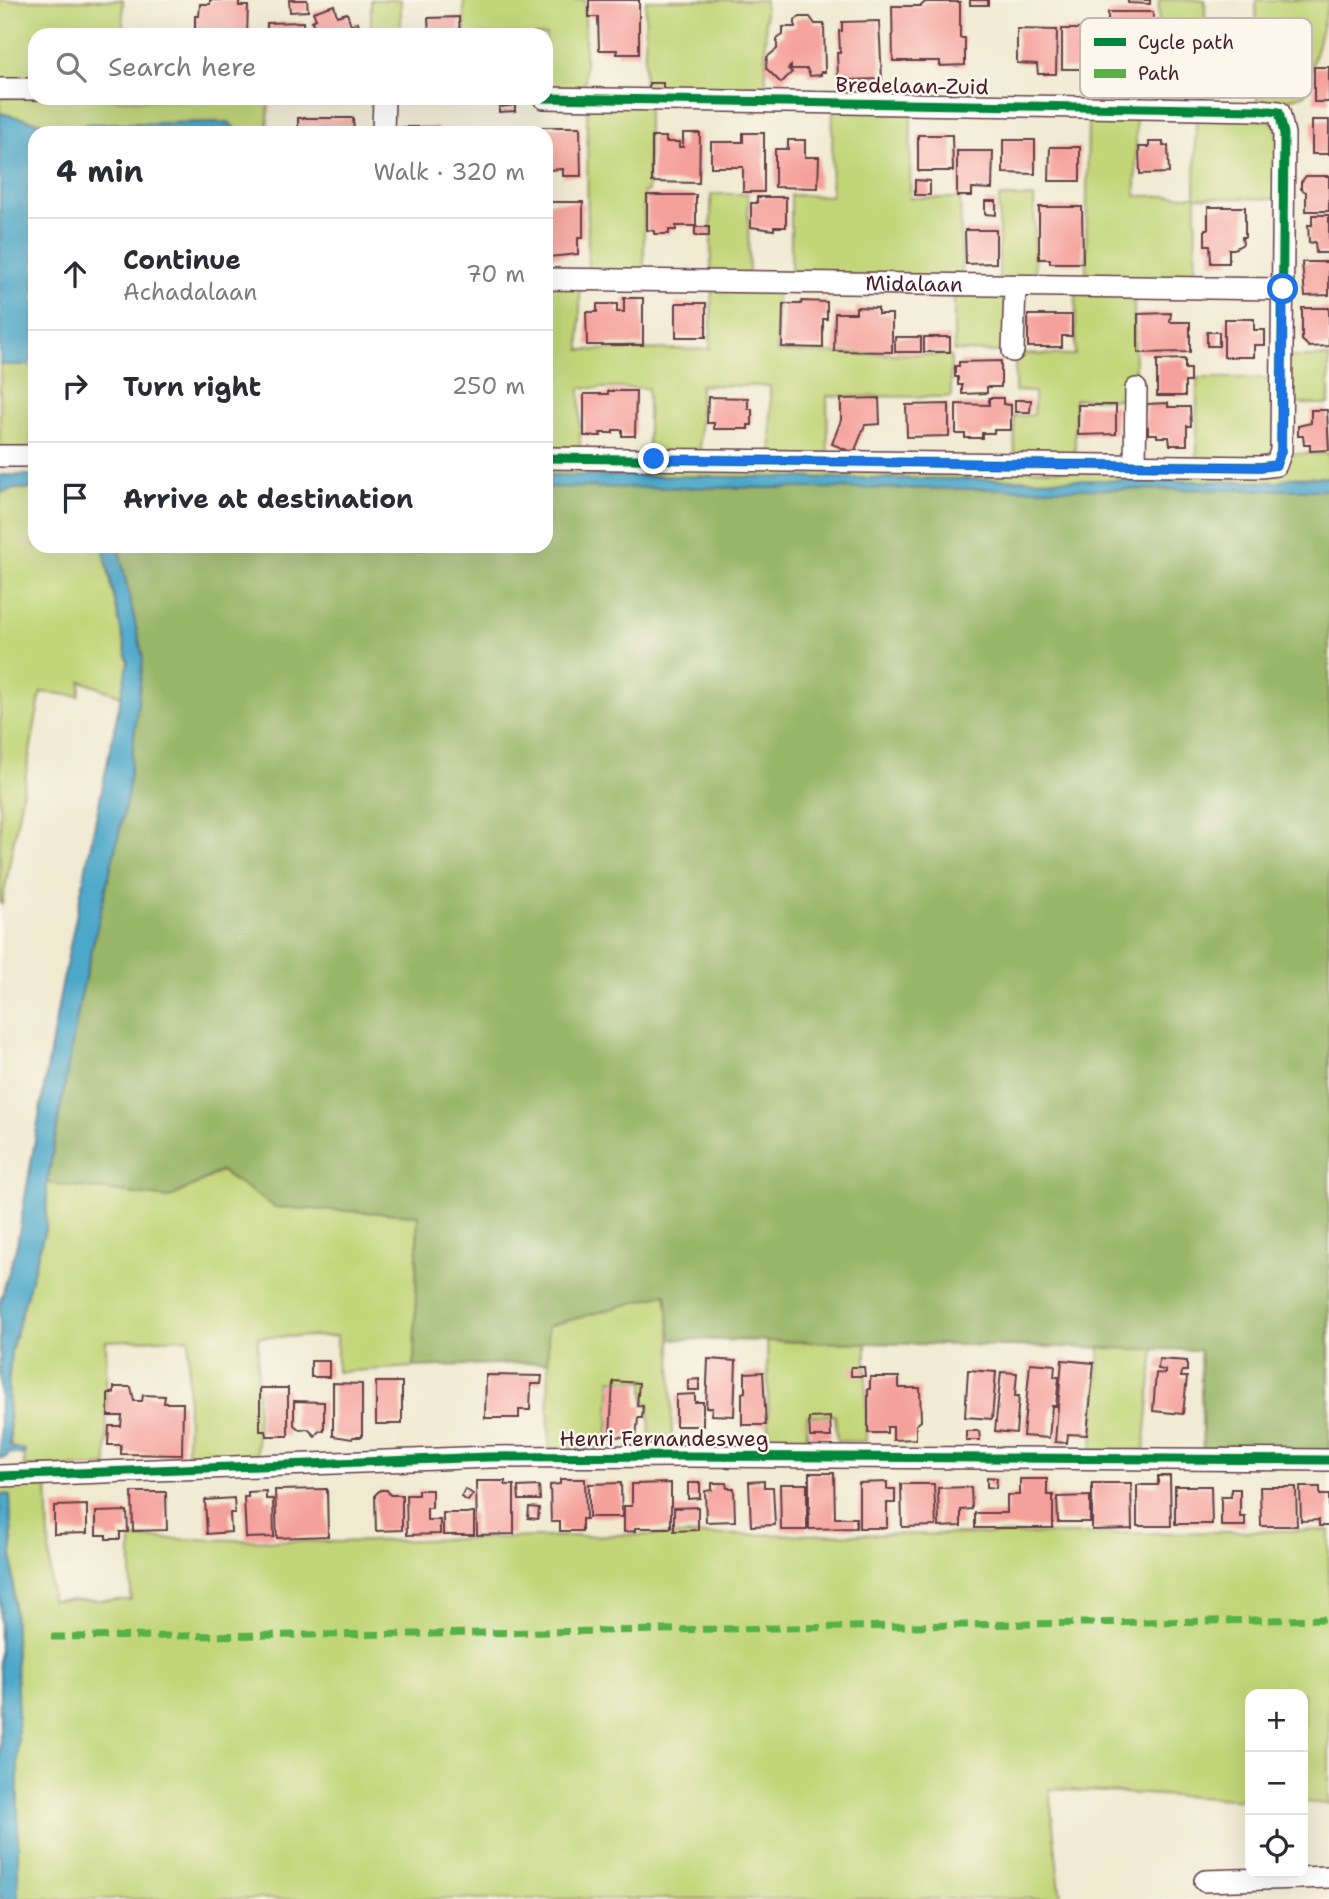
<!DOCTYPE html>
<meta charset="utf-8">
<style>
body{margin:0;font-family:"Shantell Sans",sans-serif;background:#f7f7f7;color:#2b2b33}
.controls{position:absolute;right:21px;bottom:21px;display:grid;overflow:hidden;border-radius:14px;box-shadow:0 7px 28px #0002}
.controls button{width:63px;height:63px;display:grid;place-items:center;padding:0;border:0;border-bottom:2px solid #e1e1e2;background:#fff;color:#2b2b33;font:35px sans-serif}
.stop{position:absolute;width:21px;height:21px;margin:-16px;border:5px solid #1a73e8;border-radius:50%;background:#fff}
.stop.end{background:#1a73e8;border-color:#fff;box-shadow:0 2px 7px #0008}
.list{margin:0;padding:0;list-style:none}
h2{display:flex;justify-content:space-between;align-items:center;height:91px;margin:0;padding:0 28px;font-size:30px}
h2 small{font-size:23px;font-weight:400;color:#7c7c81}
.list li{display:grid;grid-template-columns:46px 1fr auto;gap:21px;align-items:center;box-sizing:border-box;height:112px;padding:0 28px;border-top:2px solid #e1e1e2}
.list b{display:block;font-size:26px;white-space:nowrap}
.list p{margin:0;font-size:23px;white-space:nowrap;color:#7c7c81}
.list em{font-size:23px;font-style:normal;color:#7c7c81}
.icon{flex:none;width:38px;height:38px;fill:none;stroke:currentColor;stroke-width:2;stroke-linecap:round;stroke-linejoin:round}
.map{position:relative;flex:none;width:1329px;height:1899px;overflow:hidden}
.search{position:absolute;background:#fff;box-shadow:0 7px 28px #0002;left:28px;top:28px;width:525px;height:77px;display:flex;align-items:center;gap:18px;box-sizing:border-box;padding:0 24px;border-radius:21px;color:#7c7c81;font-size:26px}
.panel{position:absolute;background:#fff;box-shadow:0 7px 28px #0002;left:28px;top:126px;width:525px;height:427px;border-radius:21px}
.map>svg:first-child{display:block}
.green{fill:#c2d578;stroke:#867a52;stroke-width:2}
.forest{fill:#99b668;stroke:#726a4a;stroke-width:2}
.water{fill:#4ba8c9;stroke:#4a647a;stroke-width:2}
.building{fill:#f5a19b}
.lines{fill:none;stroke-linecap:round;stroke-linejoin:round}
.minor-casing{stroke:#633d44;stroke-width:24}
.minor{stroke:#fff;stroke-width:21}
.quiet{stroke:#57b146;stroke-width:7;stroke-dasharray:14 7;stroke-linecap:butt}
.cycleway-casing{stroke:#fbf7ec;stroke-width:13}
.cycleway{stroke:#00873e;stroke-width:9}
.route{stroke:#1a73e8;stroke-width:9}
.labels{text-anchor:middle;stroke-width:5;stroke-linejoin:round;paint-order:stroke}
.street-label{font-size:21px;fill:#4a1f2b;stroke:#fbf7ec}
.key{fill:#fbf7ec;stroke:#c6b6b2;stroke-width:2}
.key-label{font-size:19px;fill:#4a1f2b}
</style>
<div class="map">
<svg width="1329" height="1899" viewBox="0 0 1329 1899">
<rect width="100%" height="100%" fill="#fbf7ec"/>
<filter id="ink" filterUnits="userSpaceOnUse"><feTurbulence type="fractalNoise" baseFrequency=".0143" numOctaves="2"/><feDisplacementMap in="SourceGraphic" scale="14" xChannelSelector="R" yChannelSelector="G"/><feConvolveMatrix kernelMatrix="1 2 1 2 8 2 1 2 1" color-interpolation-filters="sRGB"/></filter>
<filter id="wash" filterUnits="userSpaceOnUse"><feTurbulence type="fractalNoise" baseFrequency=".00686" numOctaves="4" result="noise"/><feDisplacementMap in="SourceGraphic" scale="28" xChannelSelector="R" yChannelSelector="G"/><feGaussianBlur stdDeviation="1.57" result="paint"/><feColorMatrix in="noise" values="0 0 0 0 0 0 0 0 0 0 0 0 0 0 0 0 0 1.4 0 .05"/><feComposite in="paint" operator="in"/></filter>
<g filter="url(#wash)">
<rect width="100%" height="100%" fill="#f0ead1"/>
<g class="green">
<polygon points="0,0 123,0 123,35 35,35 35,83 0,82"/>
<rect x="371" y="0" width="30" height="35"/>
<polygon points="464,0 585,0 585,94 546,93 546,35 464,35"/>
<polygon points="646,0 765,0 766,96 644,94"/>
<polygon points="1159,0 1205,0 1205,102 1157,102"/>
<polygon points="1256,0 1329,0 1305,94 1277,104 1257,103"/>
<polygon points="0,97 269,102 267,133 239,133 228,122 85,124 80,132 0,113"/>
<polygon points="587,105 648,105 648,191 644,192 644,276 588,276"/>
<polygon points="833,108 911,109 910,198 960,198 962,280 791,278 791,195 831,196"/>
<polygon points="1088,115 1136,115 1136,196 1195,196 1196,116 1270,120 1277,128 1279,199 1196,197 1195,283 1086,282"/>
<polygon points="711,194 748,194 749,277 711,277"/>
<polygon points="999,197 1034,197 1035,281 999,281"/>
<polygon points="546,284 580,284 580,350 710,349 712,287 777,288 777,352 951,355 951,397 827,396 828,457 772,457 770,386 700,385 700,453 648,453 648,388 580,388 580,450 546,449"/>
<polygon points="954,291 1005,294 1009,352 954,351"/>
<polygon points="1076,292 1134,293 1135,380 1124,399 1075,399 1075,459 1015,459 1014,416 1034,415 1034,392 1015,391 1015,354 1075,355"/>
<rect x="1286" y="357" width="43" height="47"/>
<polygon points="0,365 29,365 33,370 31,450 0,450"/>
<polygon points="1197,378 1275,378 1276,444 1269,457 1197,461"/>
<polygon points="1329,453 1329,477 1289,478 1279,482 546,475 546,463 1273,473 1288,454"/>
<polygon points="14,489 35,489 35,546 103,546 128,662 121,696 81,681 79,696 41,692 2,904 0,903 0,493"/>
<polygon points="221,1171 275,1207 418,1215 414,1367 337,1372 337,1336 258,1337 257,1460 187,1463 189,1338 106,1341 107,1466 24,1467 25,1451 11,1448 8,1386 11,1351 46,1226 47,1183 169,1198"/>
<polygon points="667,1293 671,1339 672,1445 650,1444 649,1405 644,1404 644,1381 611,1379 607,1448 549,1449 548,1326"/>
<polygon points="767,1341 866,1343 866,1441 837,1441 835,1415 807,1416 807,1441 769,1442"/>
<polygon points="1100,1348 1154,1349 1144,1451 1092,1451"/>
<polygon points="47,1481 51,1600 131,1600 131,1538 335,1542 622,1535 1092,1534 1329,1530 1329,1804 1303,1802 1303,1694 1250,1694 1250,1800 1049,1789 1061,1899 18,1899 18,1717 10,1496 5,1494 0,1496 0,1483"/>
</g>
<polygon class="forest" points="546,487 1329,490 1329,1451 1203,1452 1200,1350 671,1339 666,1294 548,1326 548,1362 414,1367 418,1215 275,1207 221,1171 169,1198 47,1183 80,1000 127,798 143,658 118,546 546,546"/>
<g class="water">
<polygon points="0,113 80,132 85,124 229,122 239,133 35,133 35,352 29,365 0,365"/>
<polygon points="0,475 35,475 35,489 14,489 0,493"/>
<polygon points="546,475 1279,482 1289,478 1329,477 1329,490 546,487"/>
<polygon points="103,546 118,546 143,658 127,798 80,1000 47,1183 46,1226 11,1351 8,1386 10,1447 25,1450 24,1455 9,1453 6,1457 0,1458 0,1302 17,1244 60,995 128,662"/>
<polygon points="5,1494 10,1496 18,1717 18,1899 0,1899 0,1496"/>
</g>
<g id="blocks">
<g class="building">
<polygon points="210,0 239,0 239,6 248,6 247,35 195,35 195,16 199,16 200,4 210,4"/>
<polygon points="289,0 307,0 308,11 290,12"/>
<polygon points="589,0 639,0 639,54 617,54 617,50 599,50 598,17 589,17"/>
<rect x="970" y="0" width="18" height="5"/>
<polygon points="1128,0 1150,0 1150,4 1128,3"/>
<polygon points="925,2 960,2 960,38 965,38 965,65 940,66 940,61 893,61 892,6 921,6"/>
<polygon points="334,5 337,16 347,13 351,25 358,22 361,35 316,35 312,21 316,19 313,12"/>
<polygon points="1108,12 1153,12 1153,80 1150,80 1150,91 1134,91 1134,78 1129,78 1129,72 1115,66 1115,46 1108,46"/>
<polygon points="459,17 460,35 429,35 428,18"/>
<polygon points="800,17 810,17 815,24 824,24 825,72 821,72 821,75 810,76 807,69 791,69 791,66 788,69 792,72 781,83 766,68 767,57 777,49 777,39 783,35 783,27 795,27 795,20"/>
<polygon points="879,21 882,79 847,80 847,77 838,77 837,53 840,53 839,31 842,31 842,22"/>
<polygon points="303,22 304,35 267,35 267,23"/>
<polygon points="1017,29 1057,30 1056,74 1038,74 1037,64 1017,63"/>
<rect x="1062" y="29" width="39" height="40"/>
<rect x="1314" y="67" width="15" height="35"/>
<rect x="649" y="83" width="14" height="9"/>
<polygon points="515,105 515,111 499,112 499,107"/>
<polygon points="298,118 353,118 354,133 298,133"/>
<rect x="1312" y="120" width="17" height="34"/>
<polygon points="402,127 438,127 439,133 402,133"/>
<polygon points="541,127 580,127 581,176 563,176 563,169 546,170 546,133 535,133"/>
<polygon points="683,133 700,133 699,183 652,182 652,137 666,137 666,142 679,142 679,147 683,147"/>
<polygon points="743,133 764,133 764,192 743,192 743,167 711,167 711,142 743,142"/>
<polygon points="918,135 952,135 953,171 918,171"/>
<polygon points="788,140 805,140 805,157 819,157 818,188 775,187 775,149 788,149"/>
<polygon points="1003,140 1035,140 1035,174 1003,173"/>
<polygon points="1149,142 1163,142 1163,146 1168,146 1169,173 1140,174 1139,147 1149,147"/>
<polygon points="1050,147 1080,147 1080,181 1049,181"/>
<polygon points="957,151 993,151 992,189 972,188 972,196 957,196"/>
<polygon points="1306,176 1329,176 1329,211 1306,211 1306,192 1301,189 1301,182"/>
<polygon points="915,180 930,181 930,195 915,195"/>
<polygon points="647,195 696,195 696,226 676,226 676,230 669,230 669,234 654,234 654,231 647,230"/>
<polygon points="757,197 786,197 786,227 774,227 774,230 751,227 751,203 757,203"/>
<polygon points="985,201 996,201 996,215 985,214"/>
<polygon points="546,202 583,202 583,238 578,238 578,254 549,257 546,253"/>
<polygon points="1039,207 1082,207 1083,263 1050,263 1050,259 1039,259"/>
<polygon points="1208,207 1245,207 1245,237 1242,237 1243,244 1234,249 1229,249 1229,263 1211,263 1210,245 1205,245 1205,229 1208,229"/>
<polygon points="1312,215 1329,215 1329,253 1316,253 1315,242 1309,243 1308,225 1312,225"/>
<rect x="695" y="227" width="14" height="9"/>
<polygon points="965,230 996,230 996,263 966,264"/>
<polygon points="1302,262 1329,262 1329,295 1305,296"/>
<polygon points="624,298 643,298 643,345 587,345 586,312 597,312 597,304 617,304 617,312 624,312"/>
<polygon points="802,301 827,302 827,319 823,319 823,348 782,347 783,304 801,304"/>
<rect x="676" y="303" width="30" height="34"/>
<polygon points="856,307 878,308 878,314 892,314 892,352 834,351 835,313 856,313"/>
<polygon points="1302,308 1329,308 1329,346 1309,347 1302,340"/>
<polygon points="1171,313 1170,322 1190,322 1190,352 1138,353 1138,314"/>
<polygon points="1028,315 1072,315 1072,336 1062,336 1062,347 1028,347"/>
<polygon points="1224,319 1254,319 1254,330 1265,330 1265,345 1254,345 1254,357 1224,357"/>
<rect x="1207" y="332" width="12" height="14"/>
<rect x="895" y="337" width="26" height="15"/>
<rect x="924" y="337" width="26" height="15"/>
<polygon points="1185,359 1185,369 1190,369 1190,382 1185,382 1185,396 1157,396 1157,360"/>
<polygon points="1001,361 1001,387 987,387 987,393 962,394 962,385 958,385 958,377 955,377 955,366 959,366 959,362"/>
<polygon points="608,391 636,391 635,436 622,436 622,430 613,430 613,433 600,433 601,436 584,436 584,394 608,394"/>
<polygon points="708,397 748,398 748,409 752,409 752,425 748,425 748,429 714,429 714,423 707,423"/>
<polygon points="879,398 880,424 865,425 854,453 832,444 841,420 841,399"/>
<polygon points="989,398 1003,398 1003,404 1011,405 1011,430 994,430 994,433 982,433 982,438 965,438 965,434 956,434 956,404 989,405"/>
<polygon points="1015,400 1031,400 1030,412 1015,412"/>
<polygon points="1168,403 1168,407 1190,407 1191,426 1187,426 1187,445 1170,445 1169,437 1157,437 1157,434 1148,434 1148,427 1145,428 1147,404"/>
<polygon points="949,404 949,436 907,437 906,405"/>
<polygon points="1078,405 1116,405 1116,434 1078,435"/>
<polygon points="1311,410 1327,410 1329,450 1310,451 1310,445 1304,445 1303,436 1298,436 1298,426 1311,423"/>
<polygon points="708,1359 736,1361 734,1416 711,1415 712,1408 706,1408"/>
<polygon points="1159,1359 1187,1361 1187,1371 1182,1371 1181,1377 1187,1377 1183,1414 1153,1411 1156,1373 1165,1374 1165,1370 1158,1369"/>
<polygon points="1062,1360 1094,1363 1087,1435 1068,1434 1067,1443 1055,1442"/>
<rect x="311" y="1361" width="18" height="16"/>
<polygon points="1030,1363 1055,1365 1054,1377 1059,1377 1056,1406 1052,1406 1049,1438 1023,1436"/>
<polygon points="851,1367 864,1367 865,1376 851,1376"/>
<polygon points="968,1370 996,1372 992,1419 965,1417"/>
<polygon points="763,1372 766,1425 742,1425 742,1393 745,1392 745,1373"/>
<polygon points="1001,1372 1017,1373 1015,1396 1019,1396 1016,1433 995,1431"/>
<polygon points="486,1375 542,1376 541,1384 531,1384 530,1410 519,1410 519,1418 485,1418"/>
<polygon points="870,1377 899,1377 899,1388 920,1388 921,1421 916,1425 916,1439 893,1440 893,1427 887,1427 887,1433 868,1433 868,1389 870,1389"/>
<polygon points="699,1379 699,1390 688,1390 688,1380"/>
<polygon points="613,1381 639,1383 637,1406 643,1406 642,1418 638,1418 636,1438 610,1436"/>
<rect x="376" y="1382" width="26" height="42"/>
<polygon points="333,1383 362,1384 362,1437 353,1437 352,1439 333,1436"/>
<polygon points="114,1387 131,1387 134,1401 142,1401 143,1395 165,1396 164,1403 183,1403 182,1455 121,1454 121,1445 108,1445 109,1426 121,1426 122,1416 108,1416 108,1393 114,1393"/>
<polygon points="260,1388 288,1388 288,1436 267,1436 266,1431 260,1431"/>
<polygon points="695,1394 695,1402 703,1402 703,1426 676,1426 676,1395"/>
<polygon points="294,1401 324,1402 324,1431 319,1431 315,1436 308,1429 300,1430 294,1425"/>
<polygon points="830,1417 831,1437 810,1437 809,1418"/>
<polygon points="966,1431 979,1431 980,1440 966,1440"/>
<polygon points="809,1473 834,1473 835,1518 856,1518 856,1528 809,1529"/>
<polygon points="1158,1476 1170,1476 1171,1526 1137,1526 1137,1485 1158,1485"/>
<polygon points="987,1477 997,1478 996,1488 987,1487"/>
<polygon points="560,1479 585,1479 586,1519 582,1519 582,1531 560,1531 560,1522 551,1522 550,1485 560,1484"/>
<polygon points="1020,1479 1047,1479 1047,1495 1053,1495 1053,1528 975,1528 975,1513 1007,1513 1007,1495 1020,1495"/>
<polygon points="476,1481 505,1481 505,1485 514,1485 514,1534 477,1535"/>
<polygon points="764,1481 764,1487 773,1487 775,1525 751,1526 749,1482"/>
<polygon points="887,1482 887,1489 895,1489 895,1503 887,1503 887,1528 859,1528 859,1483"/>
<polygon points="621,1483 622,1517 589,1517 589,1484"/>
<polygon points="671,1483 671,1528 635,1528 635,1531 624,1532 624,1506 632,1506 632,1484"/>
<polygon points="688,1483 700,1483 700,1498 688,1499"/>
<polygon points="712,1483 726,1483 727,1488 734,1488 735,1521 706,1522 705,1491 712,1490"/>
<polygon points="1092,1483 1131,1483 1132,1529 1092,1530"/>
<polygon points="780,1484 807,1484 807,1530 781,1530"/>
<polygon points="901,1484 934,1484 936,1526 902,1527"/>
<polygon points="539,1486 540,1500 519,1500 518,1487"/>
<polygon points="1175,1486 1211,1486 1212,1524 1175,1524"/>
<polygon points="971,1487 972,1509 961,1510 961,1526 939,1527 938,1488"/>
<polygon points="1260,1487 1296,1487 1297,1526 1261,1526"/>
<polygon points="1300,1487 1320,1487 1320,1495 1329,1495 1329,1526 1319,1526 1319,1520 1301,1521"/>
<polygon points="327,1489 328,1536 277,1538 275,1490"/>
<polygon points="465,1489 473,1494 468,1501 461,1497"/>
<polygon points="1231,1489 1240,1489 1240,1517 1245,1517 1245,1526 1221,1526 1221,1497 1231,1497"/>
<polygon points="380,1490 387,1490 390,1495 402,1495 402,1530 376,1531 375,1495"/>
<polygon points="418,1490 432,1490 432,1508 427,1508 427,1520 440,1520 440,1534 407,1535 406,1495 418,1495"/>
<polygon points="266,1491 266,1499 273,1499 274,1537 246,1538 244,1497 248,1497 248,1492"/>
<polygon points="132,1492 166,1492 167,1530 133,1531"/>
<polygon points="1090,1496 1090,1522 1058,1522 1057,1497"/>
<polygon points="234,1498 235,1513 230,1513 231,1532 207,1534 205,1500"/>
<polygon points="87,1505 87,1533 54,1534 54,1506"/>
<polygon points="529,1507 539,1508 538,1519 528,1518"/>
<polygon points="698,1507 698,1530 674,1531 674,1508"/>
<polygon points="127,1511 128,1532 120,1532 120,1539 106,1539 106,1535 96,1535 96,1512"/>
<rect x="443" y="1513" width="31" height="22"/>
</g>
</g>
</g>
<g filter="url(#ink)">
<use href="#blocks" fill-opacity="0" stroke="#633d44" stroke-width="2"/>
<g class="lines">
<g class="minor-casing">
<g id="minor">
<polyline points="0,89 35,89"/>
<polyline points="544,98 1259,110 1279,112 1284,134 1281,451 1276,465 1261,467 546,458"/>
<polyline points="383,133 384,98"/>
<path id="s1" d="M 546,279 L 1283,289"/>
<polyline points="1013,351 1015,286"/>
<polyline points="0,456 35,456"/>
<polyline points="1135,465 1136,389"/>
<polyline points="0,1476 489,1457 682,1456 1329,1460"/>
<polyline points="1205,1881 1329,1877"/>
</g>
</g>
<use href="#minor" class="minor"/>
<polyline class="quiet" points="51,1637 422,1634 1329,1619"/>
<g class="cycleway-casing">
<g id="cycleway">
<polyline points="544,98 1259,110 1279,112 1284,134 1281,451 1276,465 1261,467 546,458"/>
<polyline points="0,1476 489,1457 682,1456 1329,1460"/>
</g>
</g>
<use href="#cycleway" class="cycleway"/>
</g>
</g>
<g class="lines" filter="url(#ink)">
<polyline class="route" points="654,459 1261,467 1276,465 1281,451 1283,289"/>
</g>
<g class="labels">
<g class="street-label">
<text transform="translate(912 86) rotate(1)" y="7">Bredelaan-Zuid</text>
<text dy="7" stroke="none"><textPath href="#s1" startOffset="368">Midalaan</textPath></text>
<text x="664" y="1446">Henri Fernandesweg</text>
</g>
</g>
<rect x="1080" y="18" width="232" height="80" rx="10" class="key"/>
<rect x="1094" y="38" width="32" height="8" fill="#00873e"/>
<rect x="1094" y="69" width="32" height="9" fill="#57b146"/>
<g class="key-label">
<text x="1138" y="49">Cycle path</text>
<text x="1138" y="80">Path</text>
</g>
</svg>
<div class="controls">
<button>+</button>
<button>−</button>
<button><svg class="icon" aria-label="locate" viewBox="0 0 24 24"><circle cx="12" cy="12" r="6"/><path d="M12 2v4M12 18v4M2 12h4M18 12h4"/></svg></button>
</div>
<div class="stop" style="left:1283px;top:289px"></div>
<div class="stop end" style="left:654px;top:459px"></div>
<div class="search"><svg class="icon" aria-label="search" viewBox="0 0 24 24"><circle cx="10" cy="10" r="6"/><path d="M15 15l6 6"/></svg>Search here</div>
<section class="panel">
<h2>4 min<small>Walk · 320 m</small></h2>
<ul class="list">
<li><svg class="icon" aria-label="ahead" viewBox="0 0 24 24"><path d="M12 20V5M6 11l6-6 6 6"/></svg><div><b>Continue</b><p>Achadalaan</p></div><em>70 m</em></li>
<li><svg class="icon" aria-label="right" viewBox="0 0 24 24"><path d="M7 20v-9h11M14 6l5 5-5 5"/></svg><div><b>Turn right</b></div><em>250 m</em></li>
<li><svg class="icon" aria-label="arrive" viewBox="0 0 24 24"><path d="M6 21V4h12l-3 4 3 4H6"/></svg><div><b>Arrive at destination</b></div></li>
</ul>
</section>
</div>
